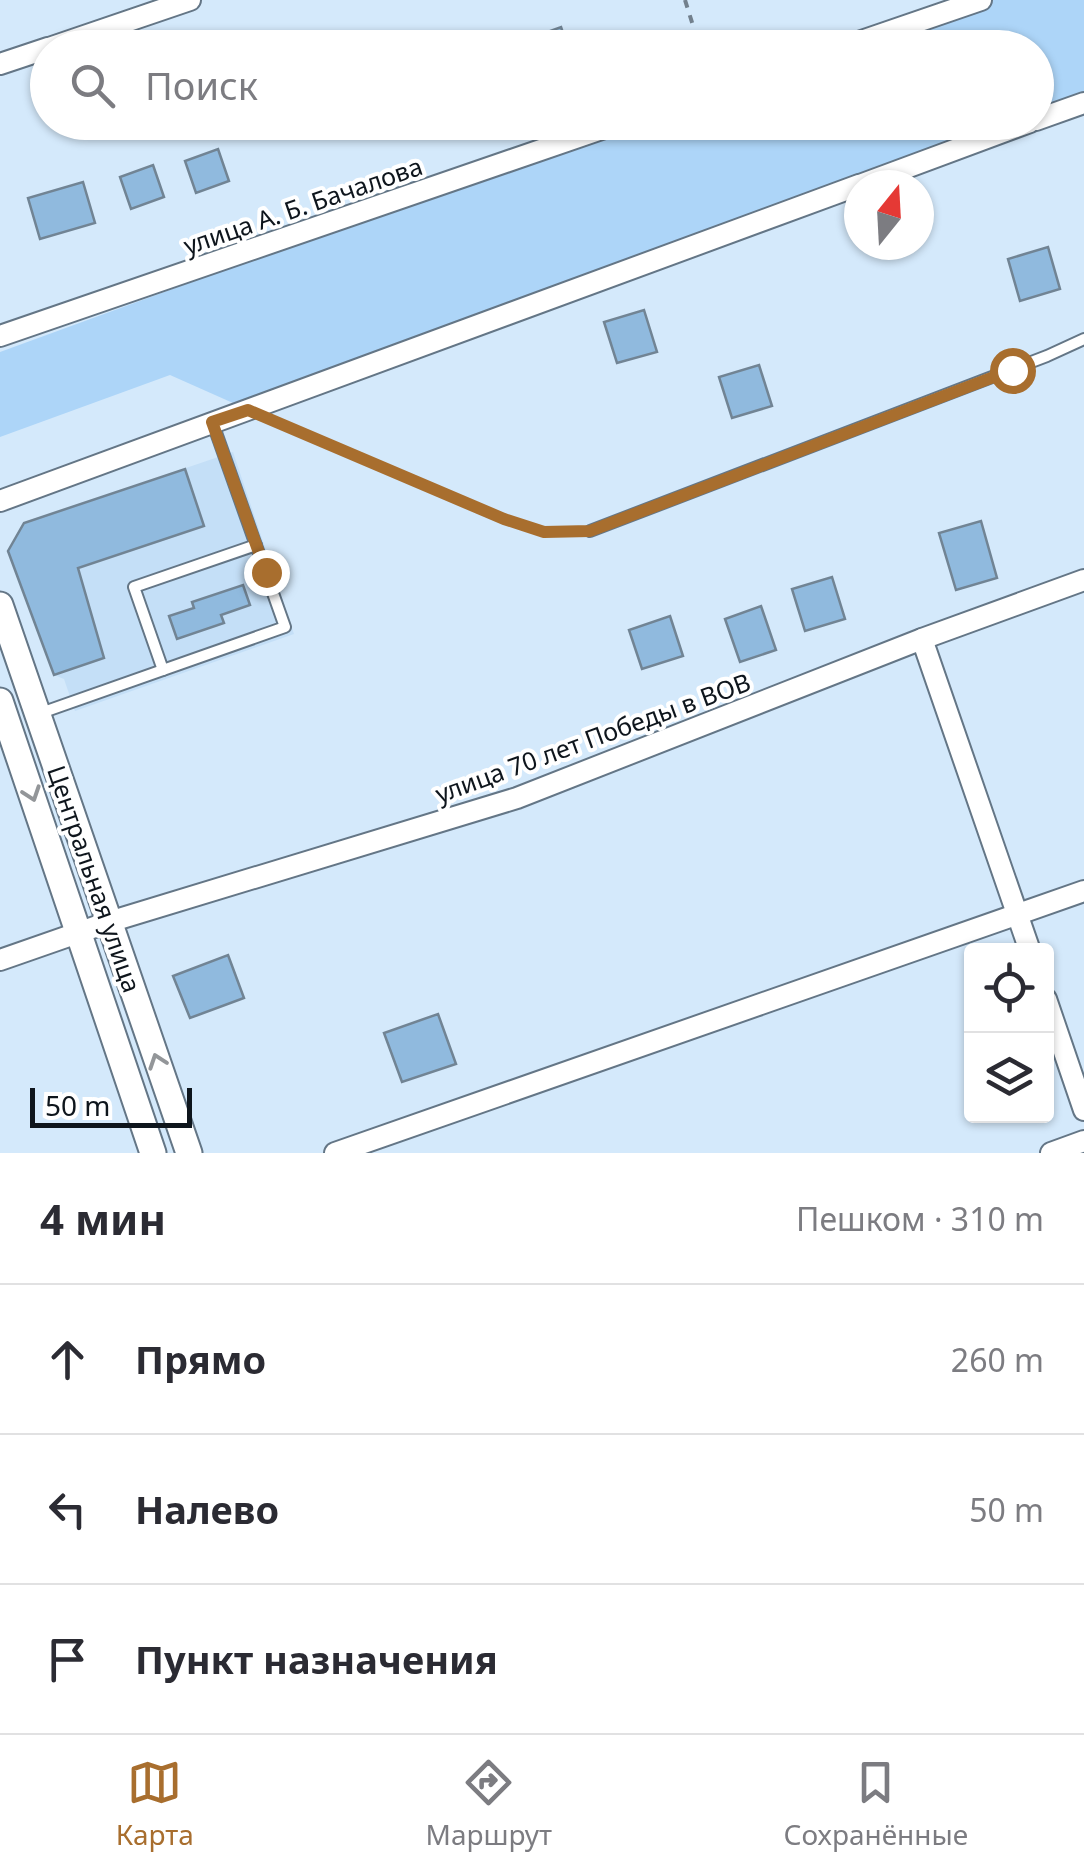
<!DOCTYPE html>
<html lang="ru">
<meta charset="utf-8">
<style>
body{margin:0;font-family:"Noto Sans",sans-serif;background:#f7f7f7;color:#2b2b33}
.controls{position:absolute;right:30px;bottom:30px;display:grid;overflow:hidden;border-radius:10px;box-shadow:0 2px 8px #0004}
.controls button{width:90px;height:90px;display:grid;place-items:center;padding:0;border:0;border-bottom:2px solid #e1e1e2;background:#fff;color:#2b2b33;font:50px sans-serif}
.compass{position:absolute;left:844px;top:170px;width:90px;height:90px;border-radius:50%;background:#fff;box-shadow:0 2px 8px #0004;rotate:18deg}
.scale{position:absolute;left:30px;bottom:25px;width:162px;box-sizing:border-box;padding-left:10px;border:5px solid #0e151c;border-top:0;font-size:28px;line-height:35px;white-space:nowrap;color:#0e151c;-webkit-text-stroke:8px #fff;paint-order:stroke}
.stop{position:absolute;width:30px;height:30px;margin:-22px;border:8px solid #a86e2e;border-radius:50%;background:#fff}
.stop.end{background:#a86e2e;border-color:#fff;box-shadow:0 2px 10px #0008}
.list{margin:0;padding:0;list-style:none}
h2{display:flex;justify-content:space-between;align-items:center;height:130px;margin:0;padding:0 40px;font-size:42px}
h2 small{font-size:32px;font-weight:400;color:#7c7c81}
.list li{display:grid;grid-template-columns:65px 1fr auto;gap:30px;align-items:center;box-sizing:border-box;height:150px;padding:0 40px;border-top:2px solid #e1e1e2}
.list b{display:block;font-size:38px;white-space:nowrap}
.list em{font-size:32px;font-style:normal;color:#7c7c81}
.icon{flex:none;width:55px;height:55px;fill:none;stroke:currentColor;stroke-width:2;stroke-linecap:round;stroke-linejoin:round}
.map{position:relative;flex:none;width:1084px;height:1153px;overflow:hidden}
.search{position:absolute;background:#fff;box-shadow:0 2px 8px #0004;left:30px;right:30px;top:30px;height:110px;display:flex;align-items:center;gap:25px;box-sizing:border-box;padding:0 35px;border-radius:55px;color:#7c7c81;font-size:38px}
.sheet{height:580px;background:#fff}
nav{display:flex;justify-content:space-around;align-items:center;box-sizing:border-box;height:140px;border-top:2px solid #e1e1e2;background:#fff;font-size:28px;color:#7c7c81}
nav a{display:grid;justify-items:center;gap:5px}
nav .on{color:#a86e2e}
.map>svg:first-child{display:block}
.built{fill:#c4dff7}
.green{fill:#add5f8}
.building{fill:#90bade;stroke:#718494;stroke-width:2.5}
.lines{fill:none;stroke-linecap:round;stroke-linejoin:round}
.service-casing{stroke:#647686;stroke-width:14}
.minor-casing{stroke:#647686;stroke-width:24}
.tertiary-casing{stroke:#647686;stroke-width:29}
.path{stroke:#72808d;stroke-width:4;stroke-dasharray:8 8;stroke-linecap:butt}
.service{stroke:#fff;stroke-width:10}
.minor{stroke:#fff;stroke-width:20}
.tertiary{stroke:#fff;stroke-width:25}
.oneway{stroke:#939699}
.route{stroke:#a86e2e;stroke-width:12}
.labels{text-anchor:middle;stroke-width:8;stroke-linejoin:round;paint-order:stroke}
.street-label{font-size:25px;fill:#0e151c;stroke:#fff}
</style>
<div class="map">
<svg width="1084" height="1153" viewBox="0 0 1084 1153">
<rect width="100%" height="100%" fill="#d4e9fb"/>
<polygon class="built" points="233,452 294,634 75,711 64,679 54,675 8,551 24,523"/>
<polygon class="green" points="981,0 1084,0 1084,110 233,403 170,375 0,437 0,352 627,123 1036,122 1036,48 841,47"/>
<g class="building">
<polygon points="561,27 568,48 531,48 528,39"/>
<polygon points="218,149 229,181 196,193 185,161"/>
<polygon points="153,165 164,197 131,209 120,177"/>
<polygon points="83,182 95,223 40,239 28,198"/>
<polygon points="1048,247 1060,289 1020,301 1008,259"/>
<polygon points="644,310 657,352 617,363 604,322"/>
<polygon points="759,365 772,406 732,418 719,377"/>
<polygon points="185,469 204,526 78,568 104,658 54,675 8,551 24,523"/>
<polygon points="981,521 997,578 956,590 939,533"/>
<polygon points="832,577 845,619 805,631 792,589"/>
<polygon points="243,585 250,605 221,615 224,623 177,639 169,616 194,608 192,602"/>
<polygon points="761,606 776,650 740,662 725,619"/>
<polygon points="670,616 683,656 642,669 629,630"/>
<polygon points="228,955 244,998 190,1018 173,976"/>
<polygon points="438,1014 456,1064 402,1082 384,1033"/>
</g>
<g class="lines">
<g class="service-casing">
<g id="service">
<polyline points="590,531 1047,356 1084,339"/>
<polyline points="163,670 134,587 256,545"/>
<polyline points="38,714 285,627 213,424"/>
</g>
</g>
<g class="minor-casing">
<g id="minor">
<polyline points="49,48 190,0"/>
<polyline points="841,48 981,0"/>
<polyline points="0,64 48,48"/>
<polyline points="1036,120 1084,103"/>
<polyline points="860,185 1030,122"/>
<polyline points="0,336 622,122"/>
<polyline points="0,501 859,185"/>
<polyline points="922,639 1030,951"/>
<polyline points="0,960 109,922 517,798 922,639 1084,580"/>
<polyline points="1046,999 1084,1110"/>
<polyline points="335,1153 1084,891"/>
<polyline points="1051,1153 1084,1141"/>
</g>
</g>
<g class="tertiary-casing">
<g id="tertiary">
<polyline points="0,605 189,1153"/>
<polyline points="0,701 153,1153"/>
</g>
</g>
<g class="path">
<polyline points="685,0 700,48"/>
<polyline points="276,422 504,519 544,532 575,531"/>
</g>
<use href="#service" class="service"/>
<use href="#minor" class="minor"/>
<use href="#tertiary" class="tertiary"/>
</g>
<defs><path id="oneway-chevron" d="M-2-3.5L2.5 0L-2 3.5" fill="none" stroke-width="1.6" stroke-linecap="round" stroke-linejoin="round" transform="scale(2.5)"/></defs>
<g class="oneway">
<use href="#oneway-chevron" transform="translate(32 794) rotate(71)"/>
<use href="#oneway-chevron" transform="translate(157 1061) rotate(-109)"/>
</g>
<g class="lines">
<polyline class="route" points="266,572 212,422 248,410 504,519 544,532 590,531 1012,370"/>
</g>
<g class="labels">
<g class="street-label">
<text transform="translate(303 206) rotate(-19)" y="9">улица А. Б. Бачалова</text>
<text transform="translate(593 738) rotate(-20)" y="9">улица 70 лет Победы в ВОВ</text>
<text transform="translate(94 879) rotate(71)" y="9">Центральная улица</text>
</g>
</g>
</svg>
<div class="controls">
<button><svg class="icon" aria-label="locate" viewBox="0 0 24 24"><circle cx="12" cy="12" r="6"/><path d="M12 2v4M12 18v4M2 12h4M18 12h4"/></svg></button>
<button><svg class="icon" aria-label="layers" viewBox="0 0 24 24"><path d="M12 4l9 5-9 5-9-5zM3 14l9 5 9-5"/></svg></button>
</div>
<svg class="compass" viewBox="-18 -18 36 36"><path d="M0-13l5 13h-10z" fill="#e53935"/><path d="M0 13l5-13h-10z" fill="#7c7c81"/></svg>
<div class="scale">50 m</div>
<div class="stop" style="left:1012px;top:370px"></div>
<div class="stop end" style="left:266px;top:572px"></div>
<div class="search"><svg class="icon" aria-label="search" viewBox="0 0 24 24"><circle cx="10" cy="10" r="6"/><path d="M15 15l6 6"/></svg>Поиск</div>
</div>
<section class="sheet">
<h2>4 мин<small>Пешком · 310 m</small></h2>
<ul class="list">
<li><svg class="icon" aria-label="ahead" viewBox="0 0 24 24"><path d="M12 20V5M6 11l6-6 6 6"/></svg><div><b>Прямо</b></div><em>260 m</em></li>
<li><svg class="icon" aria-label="left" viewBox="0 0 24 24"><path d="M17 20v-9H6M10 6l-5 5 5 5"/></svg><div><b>Налево</b></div><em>50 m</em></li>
<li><svg class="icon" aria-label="arrive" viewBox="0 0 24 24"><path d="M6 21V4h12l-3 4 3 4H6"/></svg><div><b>Пункт назначения</b></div></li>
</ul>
</section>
<nav>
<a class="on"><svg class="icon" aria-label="map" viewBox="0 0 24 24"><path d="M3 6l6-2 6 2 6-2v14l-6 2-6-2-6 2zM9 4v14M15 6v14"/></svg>Карта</a>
<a><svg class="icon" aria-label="directions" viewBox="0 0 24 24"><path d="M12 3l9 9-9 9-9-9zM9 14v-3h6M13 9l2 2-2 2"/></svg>Маршрут</a>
<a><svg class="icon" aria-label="saved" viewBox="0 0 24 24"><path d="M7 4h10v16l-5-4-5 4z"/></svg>Сохранённые</a>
</nav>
